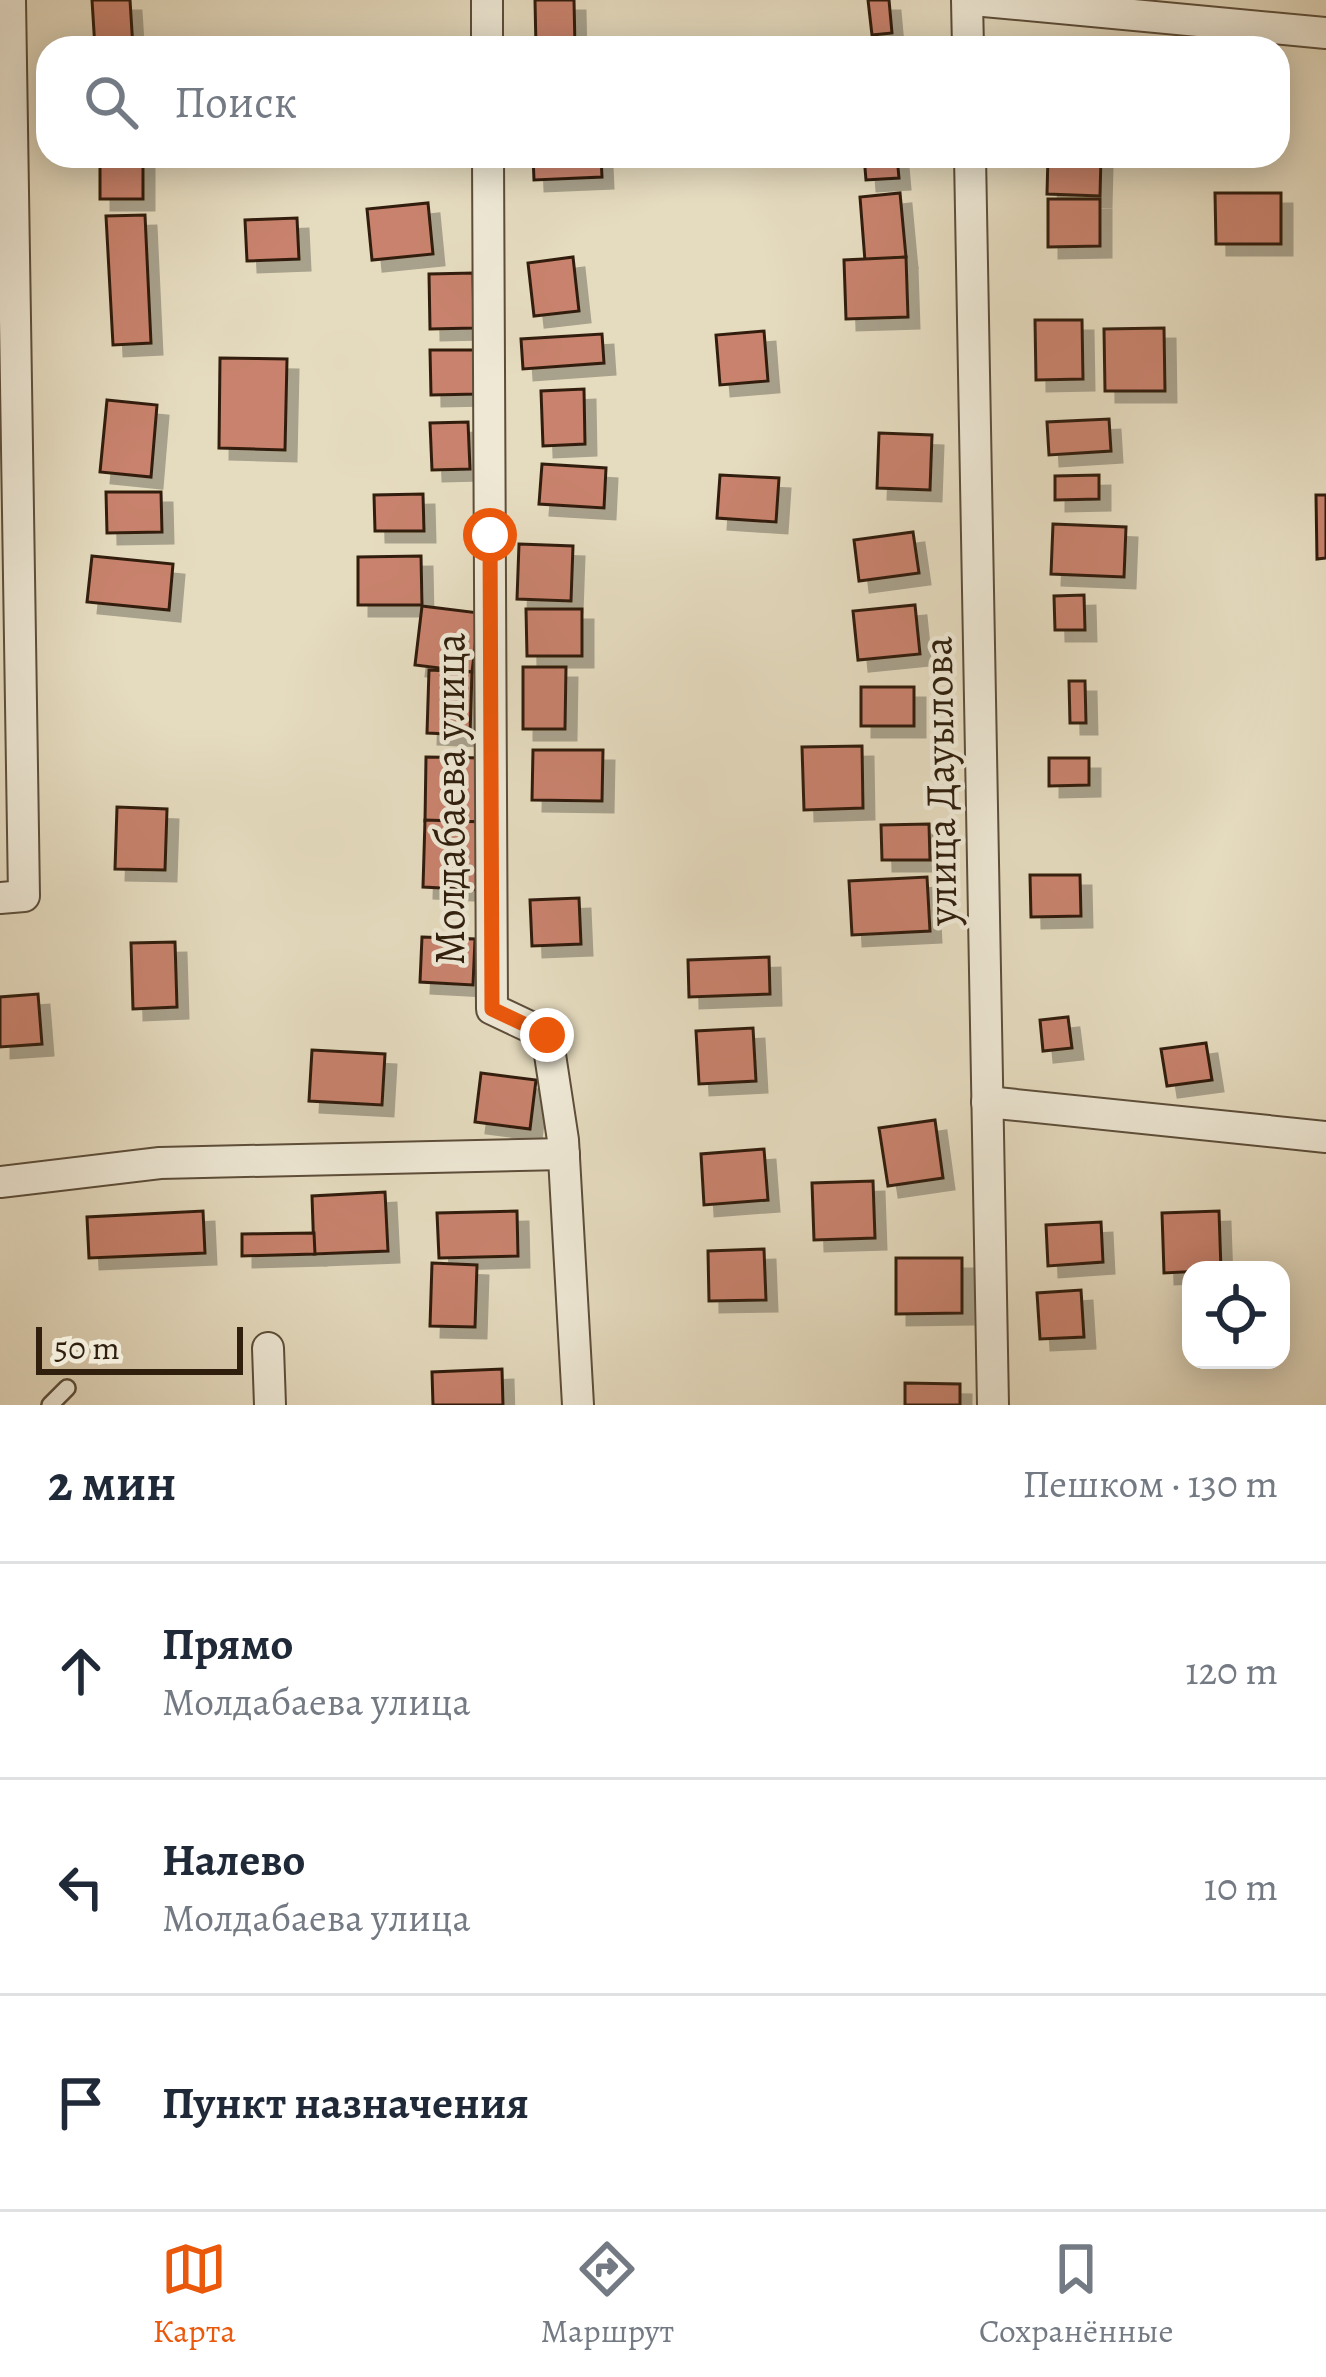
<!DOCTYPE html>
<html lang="ru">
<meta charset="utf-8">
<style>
body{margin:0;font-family:Alegreya,serif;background:#f6f6f7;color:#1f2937}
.controls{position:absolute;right:36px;bottom:36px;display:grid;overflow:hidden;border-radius:24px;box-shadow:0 6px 30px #0003}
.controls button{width:108px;height:108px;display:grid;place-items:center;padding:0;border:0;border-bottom:3px solid #e0e1e3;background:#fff;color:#1f2937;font:60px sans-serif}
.scale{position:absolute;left:36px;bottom:30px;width:207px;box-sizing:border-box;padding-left:12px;border:6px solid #301f0d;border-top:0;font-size:33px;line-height:42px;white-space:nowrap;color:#301f0d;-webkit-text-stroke:9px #eee8d5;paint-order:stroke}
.stop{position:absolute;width:36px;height:36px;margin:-27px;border:9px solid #ea580c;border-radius:50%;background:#fff}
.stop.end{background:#ea580c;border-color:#fff;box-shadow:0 3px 12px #0008}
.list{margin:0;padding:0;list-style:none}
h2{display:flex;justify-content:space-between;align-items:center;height:156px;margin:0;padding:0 48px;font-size:51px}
h2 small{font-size:39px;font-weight:400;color:#747a83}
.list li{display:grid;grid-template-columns:78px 1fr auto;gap:36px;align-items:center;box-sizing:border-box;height:216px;padding:0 48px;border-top:3px solid #e0e1e3}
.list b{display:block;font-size:45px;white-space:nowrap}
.list p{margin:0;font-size:39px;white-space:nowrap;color:#747a83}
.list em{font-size:39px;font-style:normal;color:#747a83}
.icon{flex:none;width:66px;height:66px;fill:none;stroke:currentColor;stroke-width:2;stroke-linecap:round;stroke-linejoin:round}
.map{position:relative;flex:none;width:1326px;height:1405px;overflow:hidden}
.search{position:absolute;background:#fff;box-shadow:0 6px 30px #0003;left:36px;right:36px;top:36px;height:132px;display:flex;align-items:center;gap:30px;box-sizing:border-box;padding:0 42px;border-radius:36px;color:#747a83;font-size:45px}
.sheet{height:804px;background:#fff}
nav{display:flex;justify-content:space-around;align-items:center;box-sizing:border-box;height:168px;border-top:3px solid #e0e1e3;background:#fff;font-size:33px;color:#747a83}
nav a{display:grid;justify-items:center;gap:6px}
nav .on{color:#ea580c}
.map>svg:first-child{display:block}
.building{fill:#c8826d;stroke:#301f0d;stroke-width:3;filter:url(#shadow)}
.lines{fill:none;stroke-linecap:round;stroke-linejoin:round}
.service-casing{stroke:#5d4e3a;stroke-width:20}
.minor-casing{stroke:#5d4e3a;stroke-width:34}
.service{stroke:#eee8d5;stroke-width:15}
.minor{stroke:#eee8d5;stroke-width:30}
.route{stroke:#ea580c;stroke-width:15}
.labels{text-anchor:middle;stroke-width:9;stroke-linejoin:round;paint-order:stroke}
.street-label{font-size:42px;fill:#301f0d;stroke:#eee8d5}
</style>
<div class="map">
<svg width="1326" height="1405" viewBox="0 0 1326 1405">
<defs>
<filter id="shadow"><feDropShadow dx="11" dy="11" stdDeviation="0" flood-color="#0004"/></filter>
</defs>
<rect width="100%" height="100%" fill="#e5dbbf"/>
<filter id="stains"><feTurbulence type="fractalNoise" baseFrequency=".00167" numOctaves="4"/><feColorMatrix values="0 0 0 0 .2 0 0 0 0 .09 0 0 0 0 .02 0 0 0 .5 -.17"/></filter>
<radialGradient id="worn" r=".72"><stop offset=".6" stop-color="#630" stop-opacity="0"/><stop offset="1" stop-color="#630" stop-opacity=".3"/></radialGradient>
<g class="building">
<polygon points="92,0 130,0 133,48 95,48"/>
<polygon points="535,0 574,0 575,48 536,48"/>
<polygon points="868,0 889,0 892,33 872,35"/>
<rect x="100" y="156" width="43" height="43"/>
<polygon points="533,156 601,156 602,177 534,180"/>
<polygon points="864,156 897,156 899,178 866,180"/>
<polygon points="1048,156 1101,156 1100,196 1047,194"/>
<polygon points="900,193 906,257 865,261 860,197"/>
<polygon points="1215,193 1281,193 1281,244 1216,244"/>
<polygon points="1048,199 1100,199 1100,246 1048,247"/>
<polygon points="428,203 433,254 372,260 367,209"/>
<polygon points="145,215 151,343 113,345 106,216"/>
<polygon points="297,218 299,259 247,261 245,220"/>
<polygon points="573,257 579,311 534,316 528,263"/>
<polygon points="906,257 908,317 846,319 844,260"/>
<polygon points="473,273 474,328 430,329 429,274"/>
<polygon points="1035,320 1082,320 1083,379 1036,380"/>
<polygon points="1164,328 1165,391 1105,391 1104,329"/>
<polygon points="764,331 768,381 720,385 716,335"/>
<polygon points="602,334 604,363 523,369 521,339"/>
<polygon points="430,350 477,350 478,394 431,395"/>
<polygon points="220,358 287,359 285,450 219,448"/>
<polygon points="584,389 585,444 543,446 541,391"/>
<polygon points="107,400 157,405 151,477 100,472"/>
<polygon points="1109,419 1111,451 1049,455 1047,422"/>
<polygon points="468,422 470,469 432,470 430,423"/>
<polygon points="879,433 932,435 930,490 877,488"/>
<polygon points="542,464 606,468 604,508 539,504"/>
<polygon points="720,475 779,478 776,522 717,518"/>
<polygon points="1099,475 1099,499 1055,500 1055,476"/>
<polygon points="106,492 161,492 162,532 107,533"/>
<polygon points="423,494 424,531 375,531 374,495"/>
<polygon points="1316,495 1326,495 1326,558 1317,559"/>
<polygon points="1053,524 1126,527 1124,577 1051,574"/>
<polygon points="913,532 919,573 859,581 854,540"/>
<polygon points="519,544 573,546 571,601 517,599"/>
<polygon points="92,556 173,564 169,610 87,602"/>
<polygon points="421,556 422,605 358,605 358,557"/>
<polygon points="1084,595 1085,630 1055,630 1054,596"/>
<polygon points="915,605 920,654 858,660 853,611"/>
<polygon points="422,606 479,613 472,672 415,665"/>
<polygon points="526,609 582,609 582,656 527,656"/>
<polygon points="523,667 566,667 565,729 523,729"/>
<polygon points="429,670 472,672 470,735 427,733"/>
<polygon points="1069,681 1085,681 1086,723 1070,723"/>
<rect x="861" y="687" width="53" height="39"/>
<polygon points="862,746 863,808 804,810 802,747"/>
<polygon points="533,750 603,750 602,801 532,800"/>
<polygon points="426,757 485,758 484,822 425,821"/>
<polygon points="1049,758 1089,758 1089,785 1049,786"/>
<polygon points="117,807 167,809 165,870 115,869"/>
<polygon points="425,820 484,822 481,890 423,887"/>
<polygon points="929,824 930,860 882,860 881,825"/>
<polygon points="1030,875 1080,875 1081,916 1031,917"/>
<polygon points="927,877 930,931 852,935 849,881"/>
<polygon points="579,898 581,944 532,946 530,900"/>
<polygon points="422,937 475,939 473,985 420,982"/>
<polygon points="175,942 177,1007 133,1009 131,943"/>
<polygon points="769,957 770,994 689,997 688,960"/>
<polygon points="38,994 42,1044 0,1047 0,997"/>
<polygon points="1068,1017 1072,1048 1043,1051 1040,1020"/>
<polygon points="753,1028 756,1081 699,1084 696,1031"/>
<polygon points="1206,1043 1212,1080 1167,1086 1161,1049"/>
<polygon points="312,1050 385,1054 382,1105 309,1101"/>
<polygon points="481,1073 536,1080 530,1129 475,1122"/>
<polygon points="935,1120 943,1178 888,1186 879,1128"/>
<polygon points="764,1149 768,1200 704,1205 701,1154"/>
<polygon points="873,1181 875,1238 814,1240 812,1183"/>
<polygon points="385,1192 388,1251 314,1254 312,1196"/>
<polygon points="203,1211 205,1253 89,1258 87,1217"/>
<polygon points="517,1211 518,1256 439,1258 437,1213"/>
<polygon points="1219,1211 1221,1270 1164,1273 1162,1213"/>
<polygon points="1101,1222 1103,1262 1048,1266 1046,1225"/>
<polygon points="314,1233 315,1254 242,1256 242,1234"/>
<polygon points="764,1249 766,1300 709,1301 708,1251"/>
<polygon points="896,1258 962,1258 962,1313 896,1314"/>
<polygon points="432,1263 477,1265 475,1327 430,1326"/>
<polygon points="1081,1290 1084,1337 1040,1339 1037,1293"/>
<polygon points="502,1369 503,1405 433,1405 432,1372"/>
<polygon points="905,1383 960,1384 960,1405 905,1405"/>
</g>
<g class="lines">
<g class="service-casing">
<polyline id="service" points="50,1405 67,1388"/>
</g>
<g class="minor-casing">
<g id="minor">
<polyline points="487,0 487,48"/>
<polyline points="967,0 968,48"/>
<polyline points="973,0 1326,33"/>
<polyline points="488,156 492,1009 547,1035 563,1140 578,1405"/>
<polyline points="970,156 993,1405"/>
<polyline points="0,898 24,896 10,0"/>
<polyline points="987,1102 1326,1137"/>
<polyline points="0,1182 160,1163 564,1154"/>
<polyline points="268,1348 270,1405"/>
</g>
</g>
<use href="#service" class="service"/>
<use href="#minor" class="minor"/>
</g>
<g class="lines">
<polyline class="route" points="490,535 492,1009 547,1035"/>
</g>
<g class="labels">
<g class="street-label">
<text transform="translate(939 781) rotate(-91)" y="15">улица Дауылова</text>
<text transform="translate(449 799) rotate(-90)" y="15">Молдабаева улица</text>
</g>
</g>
<rect width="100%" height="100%" filter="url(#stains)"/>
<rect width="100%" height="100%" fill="url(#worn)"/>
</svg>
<div class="controls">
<button><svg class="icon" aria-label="locate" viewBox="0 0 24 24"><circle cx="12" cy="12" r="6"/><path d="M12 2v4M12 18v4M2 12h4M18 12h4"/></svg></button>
</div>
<div class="scale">50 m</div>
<div class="stop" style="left:490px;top:535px"></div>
<div class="stop end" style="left:547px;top:1035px"></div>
<div class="search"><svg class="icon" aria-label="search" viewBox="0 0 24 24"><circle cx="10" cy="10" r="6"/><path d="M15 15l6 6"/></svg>Поиск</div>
</div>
<section class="sheet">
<h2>2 мин<small>Пешком · 130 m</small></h2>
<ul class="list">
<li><svg class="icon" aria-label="ahead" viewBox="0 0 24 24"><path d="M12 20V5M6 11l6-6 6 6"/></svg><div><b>Прямо</b><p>Молдабаева улица</p></div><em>120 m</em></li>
<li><svg class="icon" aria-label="left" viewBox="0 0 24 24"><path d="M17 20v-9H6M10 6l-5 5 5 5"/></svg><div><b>Налево</b><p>Молдабаева улица</p></div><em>10 m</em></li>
<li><svg class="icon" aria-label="arrive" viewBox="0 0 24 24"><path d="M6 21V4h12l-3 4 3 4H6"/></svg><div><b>Пункт назначения</b></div></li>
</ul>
</section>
<nav>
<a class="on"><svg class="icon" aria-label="map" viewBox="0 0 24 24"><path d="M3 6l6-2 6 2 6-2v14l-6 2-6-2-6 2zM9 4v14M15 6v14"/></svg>Карта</a>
<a><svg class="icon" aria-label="directions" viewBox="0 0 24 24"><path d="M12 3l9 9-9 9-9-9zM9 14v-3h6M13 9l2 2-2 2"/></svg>Маршрут</a>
<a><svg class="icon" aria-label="saved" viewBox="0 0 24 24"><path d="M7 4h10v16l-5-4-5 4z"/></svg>Сохранённые</a>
</nav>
